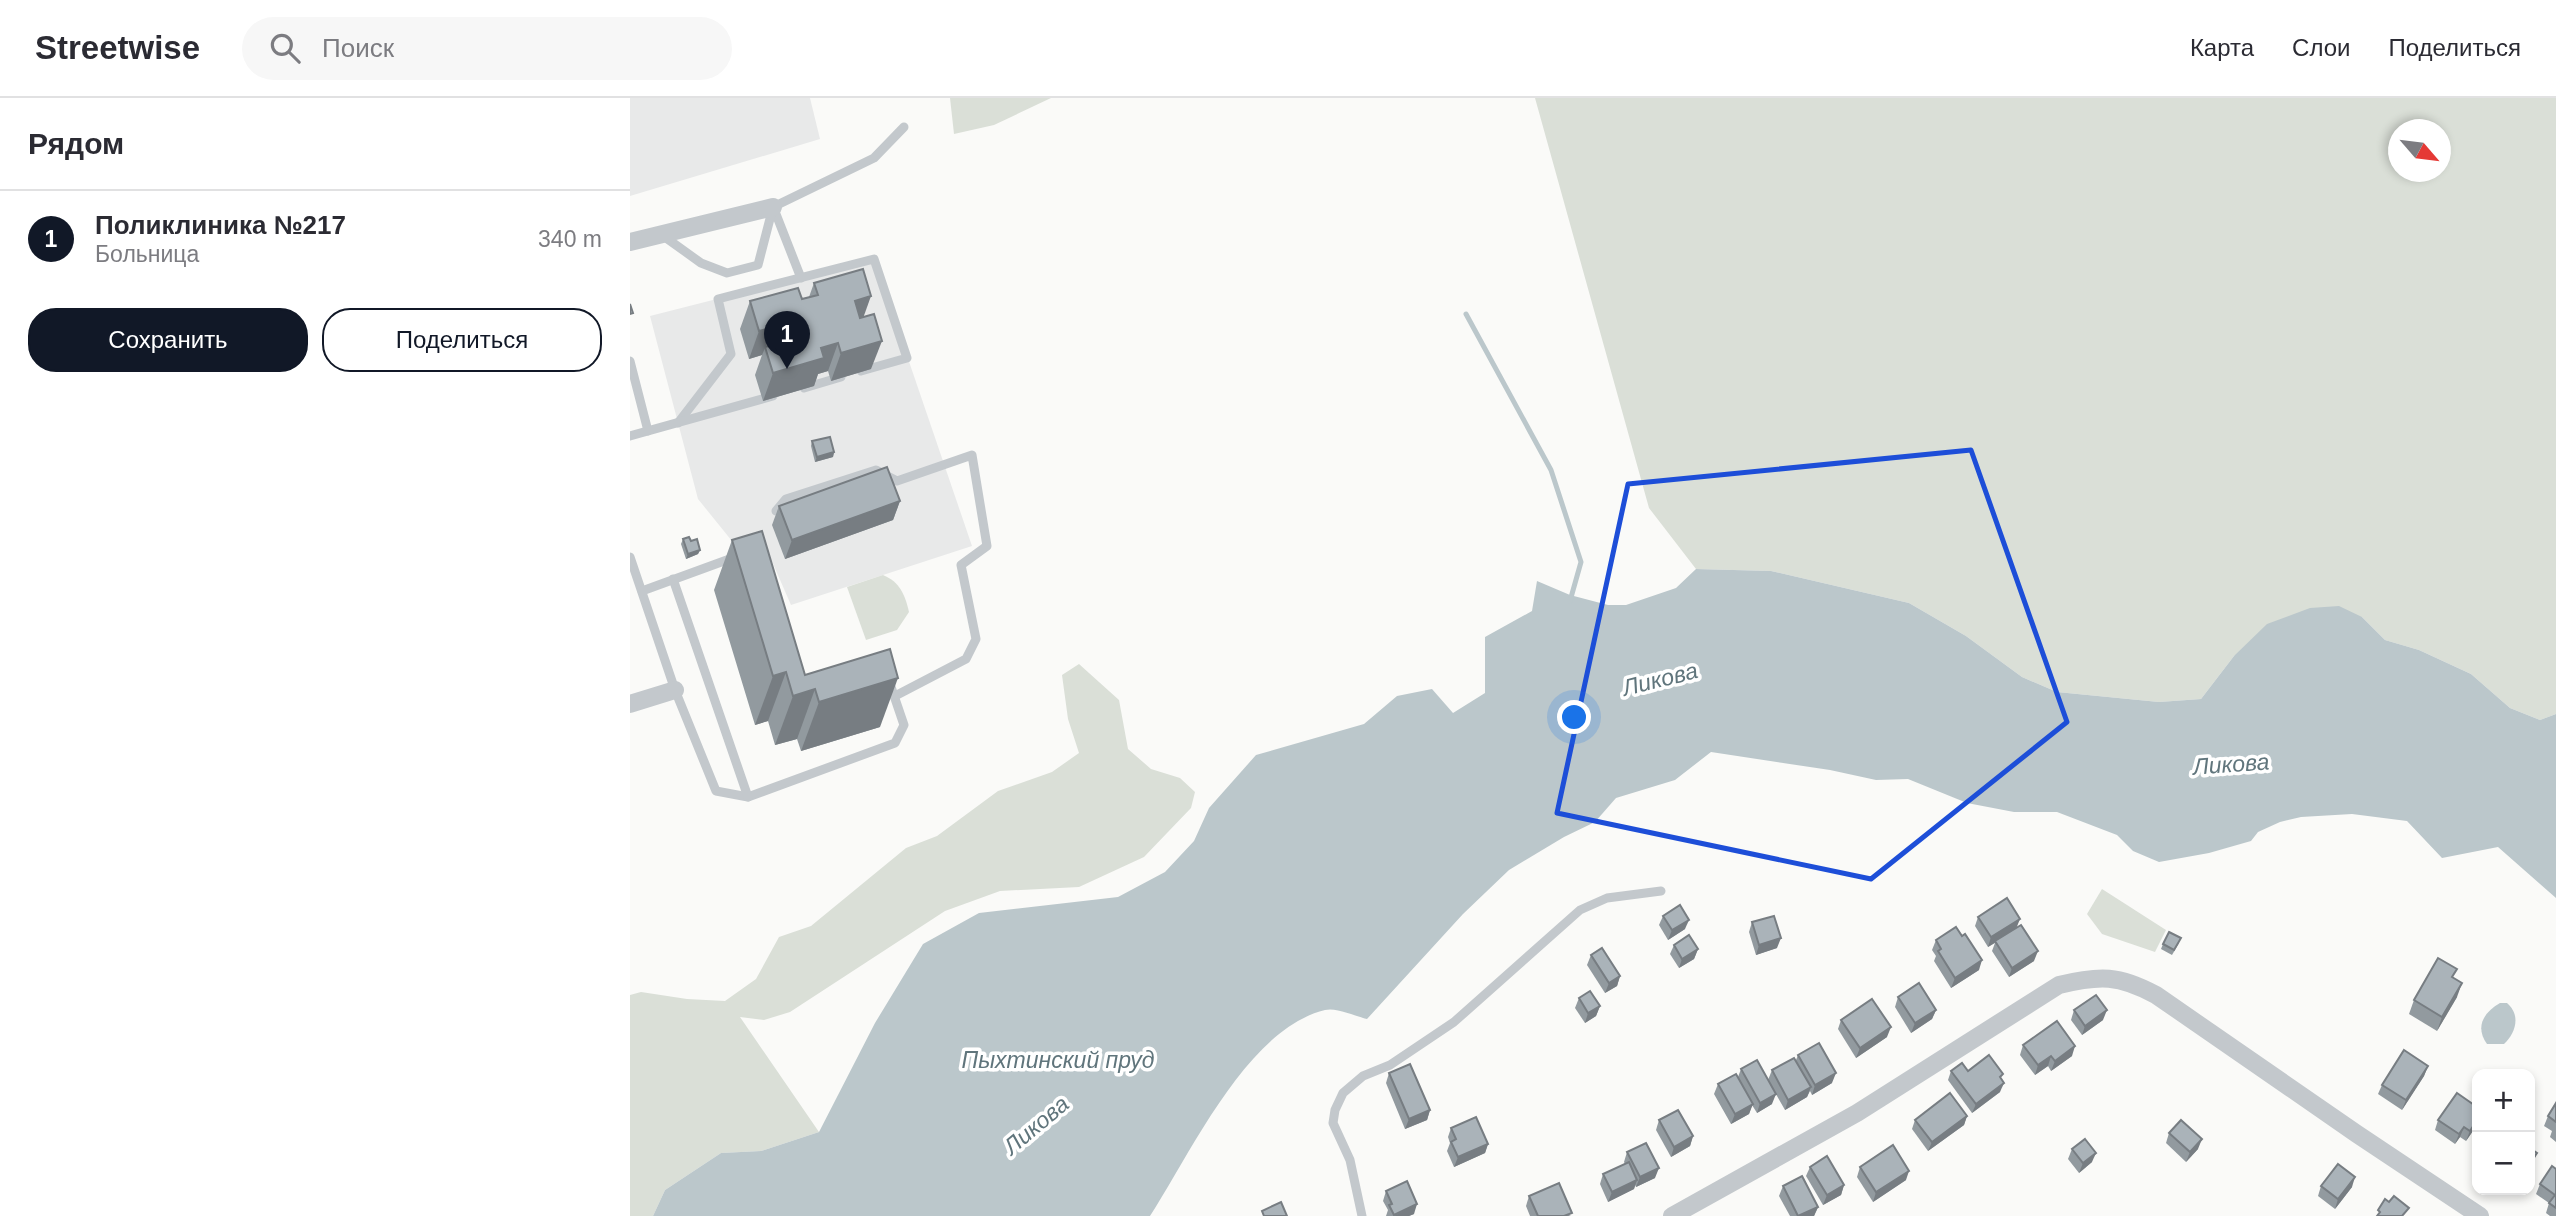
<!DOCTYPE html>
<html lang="ru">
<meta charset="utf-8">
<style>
body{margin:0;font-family:Arial,sans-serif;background:#f7f7f7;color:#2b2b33}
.controls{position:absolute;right:21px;bottom:21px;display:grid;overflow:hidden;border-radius:14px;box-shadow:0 4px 10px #0003}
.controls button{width:63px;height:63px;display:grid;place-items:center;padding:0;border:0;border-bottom:2px solid #e1e1e2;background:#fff;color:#2b2b33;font:35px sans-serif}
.compass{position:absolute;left:1758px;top:21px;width:63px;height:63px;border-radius:50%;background:#fff;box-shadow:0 4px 10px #0003;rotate:118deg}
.you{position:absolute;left:945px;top:620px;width:24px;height:24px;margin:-18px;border:5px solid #fff;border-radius:50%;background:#1a73e8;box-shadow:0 0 0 10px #1a73e833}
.badge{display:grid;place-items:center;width:46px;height:46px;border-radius:50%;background:#111827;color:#fff;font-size:23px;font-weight:700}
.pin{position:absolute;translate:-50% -58px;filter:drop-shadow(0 2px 4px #0008)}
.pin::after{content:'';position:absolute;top:37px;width:24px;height:21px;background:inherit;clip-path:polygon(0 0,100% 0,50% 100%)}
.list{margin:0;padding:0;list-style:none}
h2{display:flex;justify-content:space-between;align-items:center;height:91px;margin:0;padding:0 28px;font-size:30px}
h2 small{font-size:23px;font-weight:400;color:#7c7c81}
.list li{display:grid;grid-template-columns:46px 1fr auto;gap:21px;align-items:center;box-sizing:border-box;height:98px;padding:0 28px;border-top:2px solid #e1e1e2}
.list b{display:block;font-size:26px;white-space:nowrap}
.list p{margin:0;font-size:23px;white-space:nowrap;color:#7c7c81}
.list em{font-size:23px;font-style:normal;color:#7c7c81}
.actions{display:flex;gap:14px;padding:21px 28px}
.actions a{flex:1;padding:16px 0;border:2px solid #111827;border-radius:28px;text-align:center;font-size:24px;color:#111827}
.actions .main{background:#111827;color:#fff}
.icon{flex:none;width:38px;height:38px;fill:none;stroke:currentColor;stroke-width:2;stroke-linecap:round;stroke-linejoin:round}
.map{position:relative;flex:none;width:1926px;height:1118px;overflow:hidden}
header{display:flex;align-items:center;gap:42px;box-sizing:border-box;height:98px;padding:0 35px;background:#fff;border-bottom:2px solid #e1e1e2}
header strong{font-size:33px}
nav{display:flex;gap:38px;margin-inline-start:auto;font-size:24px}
.search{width:490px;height:63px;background:#f7f7f7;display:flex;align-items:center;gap:18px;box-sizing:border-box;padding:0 24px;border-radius:38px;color:#7c7c81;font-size:26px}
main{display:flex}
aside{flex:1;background:#fff}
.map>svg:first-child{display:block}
.built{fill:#e8e9e9}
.green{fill:#dadfd7;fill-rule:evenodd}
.water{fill:#bbc7cb}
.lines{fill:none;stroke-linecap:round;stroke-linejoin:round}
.stream{stroke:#bbc7cb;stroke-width:5}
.lane{stroke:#c3c8cc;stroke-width:9}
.street{stroke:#c3c8cc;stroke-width:18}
.wall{fill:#929a9f}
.shaded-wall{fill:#777d82}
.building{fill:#aab3b9;stroke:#777d82;stroke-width:2}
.marked{fill:none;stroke:#1d4ed8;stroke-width:5;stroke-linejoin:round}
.labels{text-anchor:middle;stroke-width:7;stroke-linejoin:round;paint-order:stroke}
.water-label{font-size:23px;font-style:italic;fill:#60757c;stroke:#fff}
</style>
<header>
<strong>Streetwise</strong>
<div class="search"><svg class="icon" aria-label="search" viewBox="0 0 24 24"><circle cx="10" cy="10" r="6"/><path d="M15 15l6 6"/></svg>Поиск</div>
<nav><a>Карта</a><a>Слои</a><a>Поделиться</a></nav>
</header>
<main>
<aside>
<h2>Рядом<small></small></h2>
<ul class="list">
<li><span class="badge">1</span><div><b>Поликлиника №217</b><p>Больница</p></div><em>340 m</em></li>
</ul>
<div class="actions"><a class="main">Сохранить</a><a>Поделиться</a></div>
</aside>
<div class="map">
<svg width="1926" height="1118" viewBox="0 0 1926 1118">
<rect width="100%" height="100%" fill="#fafaf8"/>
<g class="built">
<polygon points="0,0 180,0 190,41 0,98"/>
<polygon points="244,161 342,448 161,507 137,452 106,448 68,401 20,218"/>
</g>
<g class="green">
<polygon points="320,0 421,0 364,27 324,36"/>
<path d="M 905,0 L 1926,0 L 1926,616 L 1910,622 L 1880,610 L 1841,576 L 1789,552 L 1755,542 L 1732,519 L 1604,558 L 1571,601 L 1529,604 L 1427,594 L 1392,579 L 1336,538 L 1279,505 L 1141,473 L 1066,471 L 1019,410 ZM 1769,32 L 1811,32 L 1811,74 L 1769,74 Z"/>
<path d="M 253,477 C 270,484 275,497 279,514 L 267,532 L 236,542 L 217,489 Z"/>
<polygon points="449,566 489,602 498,651 521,671 550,680 565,694 561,710 514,759 449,789 370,793 315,813 160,914 134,922 110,919 189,1034 131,1053 91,1055 35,1092 23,1118 0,1118 0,897 11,894 57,901 95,903 126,881 149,839 181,828 276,750 307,738 368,693 422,674 449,655 438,621 432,577"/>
<polygon points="1472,791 1536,832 1525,854 1472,836 1457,816"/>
</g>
<g class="water">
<path d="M 1066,471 L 1141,473 L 1279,505 L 1336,538 L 1392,579 L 1427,594 L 1529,604 L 1571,601 L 1604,558 L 1637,526 L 1680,510 L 1709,508 L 1732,519 L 1755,542 L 1789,552 L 1841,576 L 1880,610 L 1910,622 L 1926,616 L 1926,800 L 1868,749 L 1812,760 L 1777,723 L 1722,716 L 1671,719 L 1650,724 L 1628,734 L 1621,743 L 1579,755 L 1529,764 L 1503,753 L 1487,737 L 1427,714 L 1384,714 L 1337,705 L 1278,681 L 1246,682 L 1200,672 L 1081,654 L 1045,682 L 986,700 L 965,724 L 934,739 L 879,772 L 833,816 L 737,921 C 725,918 706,909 695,912 C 617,931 561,1055 520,1118 L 23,1118 L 35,1092 L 91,1055 L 131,1053 L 189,1034 L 245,925 L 293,846 L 349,815 L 488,799 L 535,774 L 564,743 L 579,710 L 626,657 L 734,626 L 767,598 L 802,591 L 823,615 L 855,595 L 855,539 L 902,513 L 907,483 L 940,497 L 978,507 L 996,507 L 1046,490 Z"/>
<path d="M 1870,905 L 1877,905 C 1891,917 1886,935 1874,946 L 1857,946 C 1845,929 1853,915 1870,905 Z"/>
</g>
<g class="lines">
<polyline class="stream" points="836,216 921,372 951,464 940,503"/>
<g class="lane">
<polyline points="143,109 244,60 274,29"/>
<polyline points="144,111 171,180"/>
<polyline points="32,137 71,165 97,175 128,167 143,109"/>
<polyline points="0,263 18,333"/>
<polyline points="174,290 211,279"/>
<polyline points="48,325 101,256 88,201 244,161 277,260 231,273"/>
<polyline points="0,338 143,298"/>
<polyline points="146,413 156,401 246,372 267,383 342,357 357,448 331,467 346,541 336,561 265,598"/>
<polyline points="0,459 45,592 86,693 118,699 265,645 274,627 259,583"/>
<polyline points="43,481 118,699"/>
<polyline points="12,493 105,459"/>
<polyline points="732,1118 720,1062 703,1025 705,1012 713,995 733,978 760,967 824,924 950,812 977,800 1031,793"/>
</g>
<g class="street">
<polyline points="0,144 143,109"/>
<polyline points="0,606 45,592"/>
<path d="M 1042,1118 L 1227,1015 L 1429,887 C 1470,877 1489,877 1526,897 L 1727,1036 L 1850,1118"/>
</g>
</g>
<g class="wall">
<polygon points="184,185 233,219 241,271 201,283 198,273 188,276 184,288 133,303 125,277 132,257 119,261 110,231 120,203 172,201 179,199"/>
<polygon points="182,343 204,354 203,359 185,364 181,348"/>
<polygon points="270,403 263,422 155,461 142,427 149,408"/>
<polygon points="53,441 61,443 70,452 68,456 56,461 51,446"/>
<polygon points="102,442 175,577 250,629 171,653 167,641 145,647 138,623 125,627 84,492"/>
<polygon points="1033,818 1055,831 1038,842 1029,827"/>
<polygon points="1348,819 1386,829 1404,863 1379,879 1362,853 1365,845 1358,849 1345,828"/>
<polygon points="1122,824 1147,850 1126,857 1119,834"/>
<polygon points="1332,838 1349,872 1321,890 1304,863 1306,858 1302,852 1306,842"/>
<polygon points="1549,845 1542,857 1531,851 1533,846"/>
<polygon points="1044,847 1068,851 1064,861 1049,870 1040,856"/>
<polygon points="961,857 990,878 987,888 975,895 957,867"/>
<polygon points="1824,880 1827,899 1807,933 1779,916 1784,902"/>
<polygon points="1268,899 1306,912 1302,921 1281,935 1265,909"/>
<polygon points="949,900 970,908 966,918 955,925 945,910"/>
<polygon points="1444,912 1473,922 1452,937 1441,922"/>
<polygon points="1211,922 1257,939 1226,960 1208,931"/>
<polygon points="1393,947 1442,958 1421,973 1418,968 1405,977 1390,957"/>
<polygon points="1168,957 1202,985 1182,997 1180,993 1177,999 1155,1012 1138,982 1142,972 1166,962"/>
<polygon points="1798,968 1794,978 1772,1012 1748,996 1752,987"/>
<polygon points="1111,971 1142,1006 1127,1015 1122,1007 1119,1016 1101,1026 1084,996 1088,986 1108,979"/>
<polygon points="1321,973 1338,973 1371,981 1370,994 1342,1015 1318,982"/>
<polygon points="759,975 800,1012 797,1022 775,1031 756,985"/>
<polygon points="1926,1005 1926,1044 1920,1039 1922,1033 1914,1028 1918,1018"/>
<polygon points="1847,1009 1847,1027 1836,1043 1830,1039 1825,1046 1805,1032 1808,1022"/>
<polygon points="1337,1018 1334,1027 1298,1053 1282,1031 1285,1022"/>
<polygon points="1029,1022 1063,1038 1060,1048 1041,1059 1026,1032"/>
<polygon points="821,1030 858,1046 855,1055 824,1069 817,1053 820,1045 818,1039"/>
<polygon points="1539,1035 1568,1051 1556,1064 1536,1045"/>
<polygon points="1442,1051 1462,1064 1449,1075 1438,1061"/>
<polygon points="997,1054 1025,1080 1006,1089 1005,1087 1004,1091 978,1104 970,1086 973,1076 995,1066 994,1064"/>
<polygon points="1180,1069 1214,1087 1211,1097 1193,1107 1176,1078"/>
<polygon points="1230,1069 1276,1082 1243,1104 1227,1079"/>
<polygon points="1926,1071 1926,1118 1920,1118 1916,1115 1919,1105 1906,1096 1910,1086"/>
<polygon points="1153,1088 1188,1109 1184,1118 1160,1118 1149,1098"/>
<polygon points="1691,1088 1722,1089 1705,1111 1688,1098"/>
<polygon points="756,1093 784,1116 779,1118 756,1118 758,1112 753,1103"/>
<polygon points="899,1098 941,1118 900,1118 896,1108"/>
</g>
<g class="shaded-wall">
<polygon points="241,198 231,226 225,203"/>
<polygon points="144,229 132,257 119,261 129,233"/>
<polygon points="252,243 241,271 201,283 211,255"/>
<polygon points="208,245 198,273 188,276 184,288 133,303 143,275 191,250"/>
<polygon points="204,354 203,359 185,364 187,359"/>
<polygon points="270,403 263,422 155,461 162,442"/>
<polygon points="70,452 68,456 56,461 58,456"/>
<polygon points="156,574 138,623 125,627 143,578"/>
<polygon points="268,580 250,629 171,653 189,604"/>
<polygon points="185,591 167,641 145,647 163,598"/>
<polygon points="1390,821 1386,831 1358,849 1361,839"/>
<polygon points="1059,822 1055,831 1038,842 1042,832"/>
<polygon points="1151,840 1147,850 1126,857 1129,847"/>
<polygon points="1068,851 1064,861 1049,870 1052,861"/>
<polygon points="1408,853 1404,863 1379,879 1382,870"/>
<polygon points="1352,862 1349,872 1321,890 1325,880"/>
<polygon points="990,878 987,888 975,895 979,885"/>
<polygon points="1832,885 1827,899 1807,933 1812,919"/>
<polygon points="970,908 966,918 955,925 958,915"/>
<polygon points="1306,912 1302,921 1281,935 1285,925"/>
<polygon points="1477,912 1473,922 1452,937 1455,928"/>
<polygon points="1261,929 1257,939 1226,960 1230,950"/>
<polygon points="1445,948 1442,958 1421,973 1425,963"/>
<polygon points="1421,958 1418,968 1405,977 1408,967"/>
<polygon points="1798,968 1794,978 1772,1012 1776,1002"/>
<polygon points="1206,975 1202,985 1182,997 1185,987"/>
<polygon points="1374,985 1370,994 1342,1015 1346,1006"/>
<polygon points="1181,989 1177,999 1155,1012 1158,1002"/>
<polygon points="1146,996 1142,1006 1127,1015 1130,1005"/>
<polygon points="1123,1006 1119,1016 1101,1026 1105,1016"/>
<polygon points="800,1012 797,1022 775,1031 779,1021"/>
<polygon points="1337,1018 1334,1027 1298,1053 1302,1044"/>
<polygon points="1847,1022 1847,1027 1836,1043 1840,1033"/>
<polygon points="1834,1029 1830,1039 1825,1046 1829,1036"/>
<polygon points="1063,1038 1060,1048 1041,1059 1044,1049"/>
<polygon points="1572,1041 1568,1051 1556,1064 1560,1054"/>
<polygon points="858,1046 855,1055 824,1069 828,1059"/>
<polygon points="1466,1055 1462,1064 1449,1075 1453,1065"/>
<polygon points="1907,1055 1903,1065 1900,1070 1900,1065"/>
<polygon points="1029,1070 1025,1080 1006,1089 1010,1079"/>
<polygon points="1279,1073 1276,1082 1243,1104 1246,1094"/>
<polygon points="1725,1079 1722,1089 1705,1111 1708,1101"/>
<polygon points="1007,1082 1004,1091 978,1104 982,1094"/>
<polygon points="1214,1087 1211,1097 1193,1107 1197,1097"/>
<polygon points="787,1106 784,1116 779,1118 764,1118"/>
<polygon points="1188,1109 1184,1118 1169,1118"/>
</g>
<g class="building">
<polygon points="233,171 241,198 225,203 230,220 244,216 252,243 211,255 208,245 191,250 194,260 143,275 135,249 149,245 144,229 129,233 120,203 168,190 172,201 188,197 184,185"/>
<polygon points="0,206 3,215 0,216"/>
<polygon points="200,339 204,354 187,359 182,343"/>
<polygon points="257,369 270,403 162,442 149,408"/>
<polygon points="132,433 175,577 260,551 268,580 189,604 185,591 163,598 156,574 143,578 102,442"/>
<polygon points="59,439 61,443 67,441 70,452 58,456 53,441"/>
<polygon points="1377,800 1390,821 1361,839 1348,819"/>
<polygon points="1050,807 1059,822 1042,832 1033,818"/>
<polygon points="1144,818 1151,840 1129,847 1122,824"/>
<polygon points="1391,827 1408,853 1382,870 1365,843"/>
<polygon points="1326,829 1332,838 1335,836 1352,862 1325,880 1308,853 1311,851 1306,842"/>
<polygon points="1539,834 1551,840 1544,852 1533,846"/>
<polygon points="1059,837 1068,851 1052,861 1044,847"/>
<polygon points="972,850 990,878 979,885 961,857"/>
<polygon points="1808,860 1827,871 1822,879 1832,885 1812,919 1784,902"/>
<polygon points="1289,885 1306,912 1285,925 1268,899"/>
<polygon points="960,893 970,908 958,915 949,900"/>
<polygon points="1466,897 1477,912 1455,928 1444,912"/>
<polygon points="1242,901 1261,929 1230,950 1211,922"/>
<polygon points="1427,923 1445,948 1425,963 1421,958 1408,967 1393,947"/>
<polygon points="1189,945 1206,975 1185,987 1168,957"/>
<polygon points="1774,952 1798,968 1776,1002 1752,987"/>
<polygon points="1359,957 1373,976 1370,979 1374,985 1346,1006 1321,973 1332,965 1338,973"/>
<polygon points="1164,960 1181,989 1158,1002 1142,972"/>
<polygon points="1127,962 1146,996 1130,1005 1111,971"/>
<polygon points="780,966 800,1012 779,1021 759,975"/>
<polygon points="1106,976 1123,1006 1105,1016 1088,986"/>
<polygon points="1320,995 1337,1018 1302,1044 1285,1022"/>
<polygon points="1827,995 1847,1009 1847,1022 1840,1033 1834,1029 1829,1036 1808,1022"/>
<polygon points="1926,1005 1926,1024 1918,1018"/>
<polygon points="1048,1012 1063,1038 1044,1049 1029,1022"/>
<polygon points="846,1019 858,1046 828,1059 821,1044 826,1041 821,1030"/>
<polygon points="1551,1022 1572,1041 1560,1054 1539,1035"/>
<polygon points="1455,1041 1466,1055 1453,1065 1442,1051"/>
<polygon points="1016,1045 1029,1070 1010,1079 997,1054"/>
<polygon points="1263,1047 1279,1073 1246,1094 1230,1069"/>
<polygon points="1900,1050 1907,1055 1900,1065"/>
<polygon points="1197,1058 1214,1087 1197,1097 1180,1069"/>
<polygon points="999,1064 1007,1082 982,1094 973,1076"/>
<polygon points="1708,1066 1725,1079 1708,1101 1691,1088"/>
<polygon points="1922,1068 1926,1071 1926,1110 1919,1105 1925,1097 1910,1086"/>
<polygon points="1172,1078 1188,1109 1168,1118 1153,1088"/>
<polygon points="777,1083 787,1106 764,1117 759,1107 762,1106 756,1093"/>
<polygon points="929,1085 942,1115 934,1118 908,1118 899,1098"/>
<polygon points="1764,1098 1779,1110 1772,1118 1747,1118 1750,1114 1748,1112 1755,1101 1759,1104"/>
<polygon points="651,1104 657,1118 634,1118 632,1113"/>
</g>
<path class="marked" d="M 1341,352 L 1437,624 L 1241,781 L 927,715 L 998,386 Z"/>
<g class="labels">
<g class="water-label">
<text transform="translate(1030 581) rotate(-14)" y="8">Ликова</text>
<text transform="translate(1601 666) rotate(-4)" y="8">Ликова</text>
<text x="428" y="970">Пыхтинский пруд</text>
<text transform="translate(406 1027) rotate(-40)" y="8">Ликова</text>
</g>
</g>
</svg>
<div class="controls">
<button>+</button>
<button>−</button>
</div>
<svg class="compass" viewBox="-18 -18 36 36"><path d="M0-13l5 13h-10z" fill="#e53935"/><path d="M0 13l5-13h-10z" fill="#7c7c81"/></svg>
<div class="you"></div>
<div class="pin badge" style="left:157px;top:271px">1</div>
</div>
</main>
